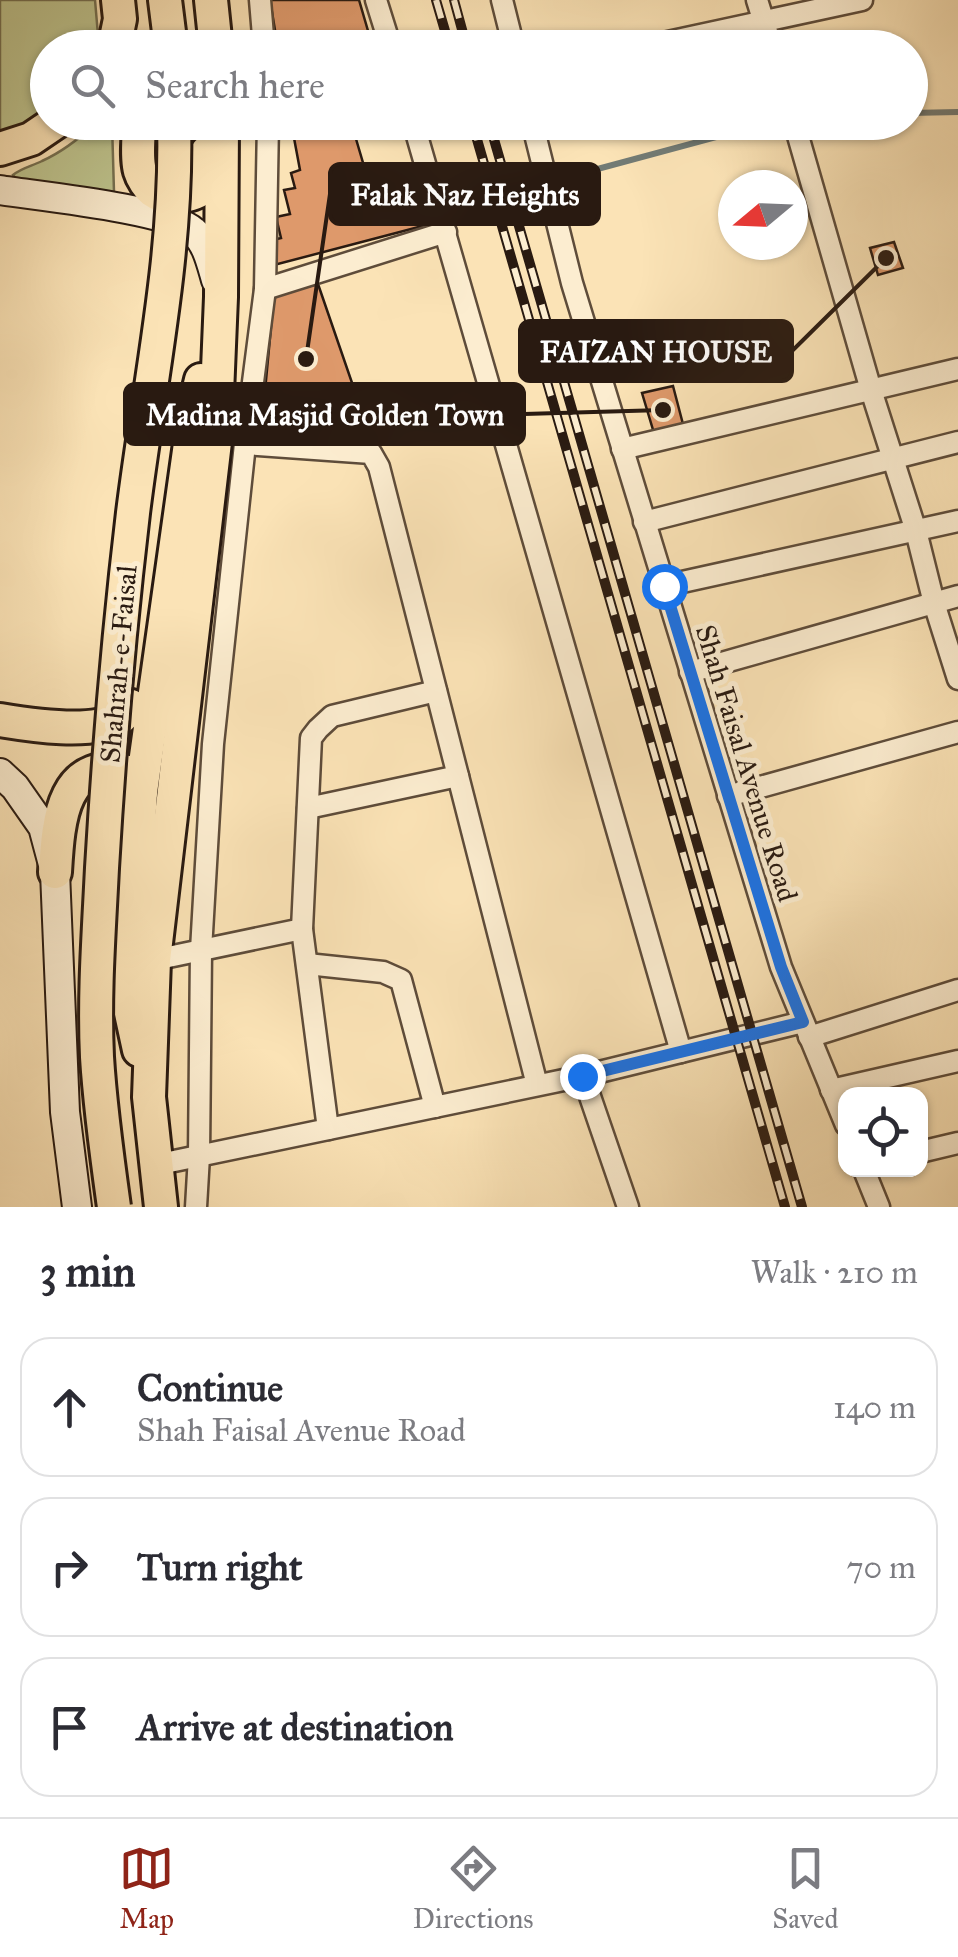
<!DOCTYPE html>
<meta charset="utf-8">
<style>
body{margin:0;font-family:"IM FELL Great Primer",serif;background:#f2f2f3;color:#2b2b33}
.controls{position:absolute;right:30px;bottom:30px;display:grid;overflow:hidden;border-radius:20px;box-shadow:0 2px 8px #0004}
.controls button{width:90px;height:90px;display:grid;place-items:center;padding:0;border:0;border-bottom:2px solid #e1e1e2;background:#fff;color:#2b2b33;font:50px sans-serif}
.compass{position:absolute;left:718px;top:170px;width:90px;height:90px;border-radius:50%;background:#fff;box-shadow:0 2px 8px #0004;rotate:251deg}
.stop{position:absolute;width:30px;height:30px;margin:-22px;border:8px solid #1a73e8;border-radius:50%;background:#fff}
.stop.end{background:#1a73e8;border-color:#fff;box-shadow:0 2px 10px #0008}
.list{margin:0;padding:0;list-style:none}
h2{display:flex;justify-content:space-between;align-items:center;height:130px;margin:0;padding:0 40px;font-size:42px}
h2 small{font-size:32px;font-weight:400;color:#7c7c81}
.list li{display:grid;grid-template-columns:65px 1fr auto;gap:30px;align-items:center;box-sizing:border-box;height:140px;margin:0 20px 20px;padding:0 20px;border:2px solid #e1e1e2;border-radius:30px}
.list b{display:block;font-size:38px;white-space:nowrap}
.list p{margin:0;font-size:32px;white-space:nowrap;color:#7c7c81}
.list em{font-size:32px;font-style:normal;color:#7c7c81}
.icon{flex:none;width:55px;height:55px;fill:none;stroke:currentColor;stroke-width:2;stroke-linecap:round;stroke-linejoin:round}
.map{position:relative;flex:none;width:958px;height:1207px;overflow:hidden}
.search{position:absolute;background:#fff;box-shadow:0 2px 8px #0004;left:30px;right:30px;top:30px;height:110px;display:flex;align-items:center;gap:25px;box-sizing:border-box;padding:0 35px;border-radius:55px;color:#7c7c81;font-size:38px}
.sheet{height:610px;background:#fff}
nav{display:flex;justify-content:space-around;align-items:center;box-sizing:border-box;height:140px;border-top:2px solid #e1e1e2;background:#fff;font-size:28px;color:#7c7c81}
nav a{display:grid;justify-items:center;gap:5px}
nav .on{color:#8f2418}
.map>svg:first-child{display:block}
.green{fill:#bec48e;stroke:#746f50;stroke-width:2.5}
.lines{fill:none;stroke-linecap:round;stroke-linejoin:round}
.stream{stroke:#727b75;stroke-width:6}
.building{fill:#de996b;stroke:#291a11;stroke-width:2.5}
.minor-casing{stroke:#5e4c3a;stroke-width:25}
.secondary-casing{stroke:#291a11;stroke-width:32}
.trunk-casing{stroke:#291a11;stroke-width:38}
.minor{stroke:#fcedd0;stroke-width:20}
.secondary{stroke:#fcedd0;stroke-width:28}
.trunk{stroke:#fbe3b6;stroke-width:32}
.rail-casing{stroke:#291a11;stroke-width:10}
.rail{stroke:#fcedd0;stroke-width:6;stroke-dasharray:19;stroke-linecap:butt}
.trunk-bridge-casing{stroke:#291a11;stroke-width:38;stroke-linecap:butt}
.trunk-bridge{stroke:#fbe3b6;stroke-width:32}
.route{stroke:#1a73e8;stroke-width:12}
.labels{text-anchor:middle;stroke-width:10;stroke-linejoin:round;paint-order:stroke}
.street-label{font-size:28px;fill:#291a11;stroke:#fcedd0}
.leader{fill:none;stroke:#291a11;stroke-width:4}
.callout-dot{fill:#291a11;stroke:#fcedd0;stroke-width:4}
.callout{fill:#291a11;stroke:#291a11;stroke-width:4}
.callout-label{font-size:30px;text-anchor:middle;font-weight:bold;fill:#fff}
</style>
<div class="map">
<svg width="958" height="1207" viewBox="0 0 958 1207">
<rect width="100%" height="100%" fill="#fbe3b6"/>
<filter id="stains"><feTurbulence type="fractalNoise" baseFrequency=".002" numOctaves="4"/><feColorMatrix values="0 0 0 0 .2 0 0 0 0 .09 0 0 0 0 .02 0 0 0 .5 -.17"/></filter>
<radialGradient id="worn" r=".72"><stop offset=".6" stop-color="#630" stop-opacity="0"/><stop offset="1" stop-color="#630" stop-opacity=".3"/></radialGradient>
<g class="green">
<polygon points="0,0 95,0 99,47 48,48 47,113 0,140"/>
<path d="M 96,123 L 112,123 L 114,192 L 18,181 L 13,175 C 21,168 32,166 42,161 C 62,152 80,138 96,123 Z"/>
</g>
<g class="lines">
<g class="stream">
<polyline points="910,113 958,112"/>
<polyline points="553,181 772,122"/>
</g>
</g>
<g class="building">
<polygon points="270,0 359,0 373,48 278,48"/>
<polygon points="291,122 351,122 374,200 424,185 434,223 274,265 268,241 281,238 276,217 290,214 284,190 295,188 291,173 300,170"/>
<polygon points="894,242 903,268 878,275 870,248"/>
<polygon points="318,284 371,438 262,423 274,295"/>
<polygon points="673,386 684,428 654,433 642,393"/>
</g>
<g class="lines">
<g class="minor-casing">
<g id="minor">
<polyline points="260,0 264,48"/>
<polyline points="376,0 391,48"/>
<polyline points="502,0 514,48"/>
<polyline points="757,0 772,48"/>
<polyline points="640,48 862,0"/>
<polyline points="413,122 681,1052"/>
<polyline points="532,122 572,283 781,967 846,1125"/>
<polyline points="794,122 871,390 916,531 934,603 958,679"/>
<polyline points="265,289 446,232"/>
<polyline points="245,444 371,453 379,467 537,1085"/>
<polyline points="622,449 958,369"/>
<polyline points="644,522 958,442"/>
<polyline points="664,586 958,521"/>
<polyline points="690,672 958,596"/>
<polyline points="728,796 958,732"/>
<polyline points="308,808 458,776"/>
<polyline points="154,960 302,929"/>
<polyline points="307,964 383,972 401,980 435,1107"/>
<polyline points="809,1037 958,990"/>
<polyline points="583,1076 628,1207"/>
<polyline points="831,1090 958,1061"/>
<polyline points="328,1129 302,929 311,738 318,729 332,716 436,691"/>
<polyline points="920,1152 958,1143"/>
<polyline points="155,1165 583,1076 803,1022"/>
<polyline points="864,1170 879,1207"/>
<polyline points="196,1207 199,1156 201,950 213,744 245,444 265,289 268,122"/>
</g>
</g>
<g class="secondary-casing">
<g id="secondary">
<path d="M 0,190 C 38,196 169,209 193,231 C 207,243 211,263 216,280"/>
<polyline points="0,773 15,787 43,827 55,872 65,1112 77,1207"/>
</g>
</g>
<g class="trunk-casing">
<g id="trunk">
<polyline points="165,0 171,48"/>
<polyline points="211,0 216,48"/>
<polyline points="114,48 120,19 118,0"/>
<path d="M 139,122 C 139,137 136,157 140,171 C 142,178 148,187 153,191 C 165,200 197,198 205,184 C 210,175 207,162 207,152"/>
<polyline points="0,149 31,139 56,122"/>
<path d="M 0,720 C 30,725 93,735 120,718 C 124,715 127,710 131,706"/>
<polyline points="141,792 196,401 201,380"/>
<path d="M 55,872 C 58,821 62,751 135,774 L 141,792 L 128,999 L 139,1050"/>
<polyline points="161,1207 149,1097 154,960 215,442 221,297 222,122"/>
</g>
</g>
<use href="#minor" class="minor"/>
<use href="#secondary" class="secondary"/>
<use href="#trunk" class="trunk"/>
<g class="rail-casing">
<g id="rail">
<polyline points="436,0 450,48"/>
<polyline points="454,0 467,48"/>
<polyline points="472,122 785,1207"/>
<polyline points="489,122 802,1207"/>
</g>
</g>
<use href="#rail" class="rail"/>
<g class="trunk-bridge-casing">
<path id="trunk-bridge" d="M 114,1207 C 107,1157 100,1107 97,1057 C 94,994 99,930 102,868 C 109,749 119,631 133,513 C 149,383 178,254 174,122"/>
</g>
<use href="#trunk-bridge" class="trunk-bridge"/>
</g>
<g class="lines">
<polyline class="route" points="582,1076 803,1022 781,967 664,586"/>
</g>
<g class="labels">
<g class="street-label">
<text transform="translate(118 664) rotate(-85)" y="10">Shahrah-e-Faisal</text>
<text transform="translate(747 763) rotate(73)" y="10">Shah Faisal Avenue Road</text>
</g>
</g>
<path class="leader" d="M306 359L330 194M886 258L792 351M663 410L524 414"/>
<g class="callout-dot">
<circle cx="306" cy="359" r="10"/>
<circle cx="886" cy="258" r="10"/>
<circle cx="663" cy="410" r="10"/>
</g>
<g class="callout">
<rect x="330" y="164" width="269" height="60" rx="10"/>
<rect x="520" y="321" width="272" height="60" rx="10"/>
<rect x="125" y="384" width="399" height="60" rx="10"/>
</g>
<g class="callout-label">
<text x="465" y="205">Falak Naz Heights</text>
<text x="656" y="362">FAIZAN HOUSE</text>
<text x="325" y="425">Madina Masjid Golden Town</text>
</g>
<rect width="100%" height="100%" filter="url(#stains)"/>
<rect width="100%" height="100%" fill="url(#worn)"/>
</svg>
<div class="controls">
<button><svg class="icon" aria-label="locate" viewBox="0 0 24 24"><circle cx="12" cy="12" r="6"/><path d="M12 2v4M12 18v4M2 12h4M18 12h4"/></svg></button>
</div>
<svg class="compass" viewBox="-18 -18 36 36"><path d="M0-13l5 13h-10z" fill="#e53935"/><path d="M0 13l5-13h-10z" fill="#7c7c81"/></svg>
<div class="stop" style="left:664px;top:586px"></div>
<div class="stop end" style="left:582px;top:1076px"></div>
<div class="search"><svg class="icon" aria-label="search" viewBox="0 0 24 24"><circle cx="10" cy="10" r="6"/><path d="M15 15l6 6"/></svg>Search here</div>
</div>
<section class="sheet">
<h2>3 min<small>Walk · 210 m</small></h2>
<ul class="list">
<li><svg class="icon" aria-label="ahead" viewBox="0 0 24 24"><path d="M12 20V5M6 11l6-6 6 6"/></svg><div><b>Continue</b><p>Shah Faisal Avenue Road</p></div><em>140 m</em></li>
<li><svg class="icon" aria-label="right" viewBox="0 0 24 24"><path d="M7 20v-9h11M14 6l5 5-5 5"/></svg><div><b>Turn right</b></div><em>70 m</em></li>
<li><svg class="icon" aria-label="arrive" viewBox="0 0 24 24"><path d="M6 21V4h12l-3 4 3 4H6"/></svg><div><b>Arrive at destination</b></div></li>
</ul>
</section>
<nav>
<a class="on"><svg class="icon" aria-label="map" viewBox="0 0 24 24"><path d="M3 6l6-2 6 2 6-2v14l-6 2-6-2-6 2zM9 4v14M15 6v14"/></svg>Map</a>
<a><svg class="icon" aria-label="directions" viewBox="0 0 24 24"><path d="M12 3l9 9-9 9-9-9zM9 14v-3h6M13 9l2 2-2 2"/></svg>Directions</a>
<a><svg class="icon" aria-label="saved" viewBox="0 0 24 24"><path d="M7 4h10v16l-5-4-5 4z"/></svg>Saved</a>
</nav>
